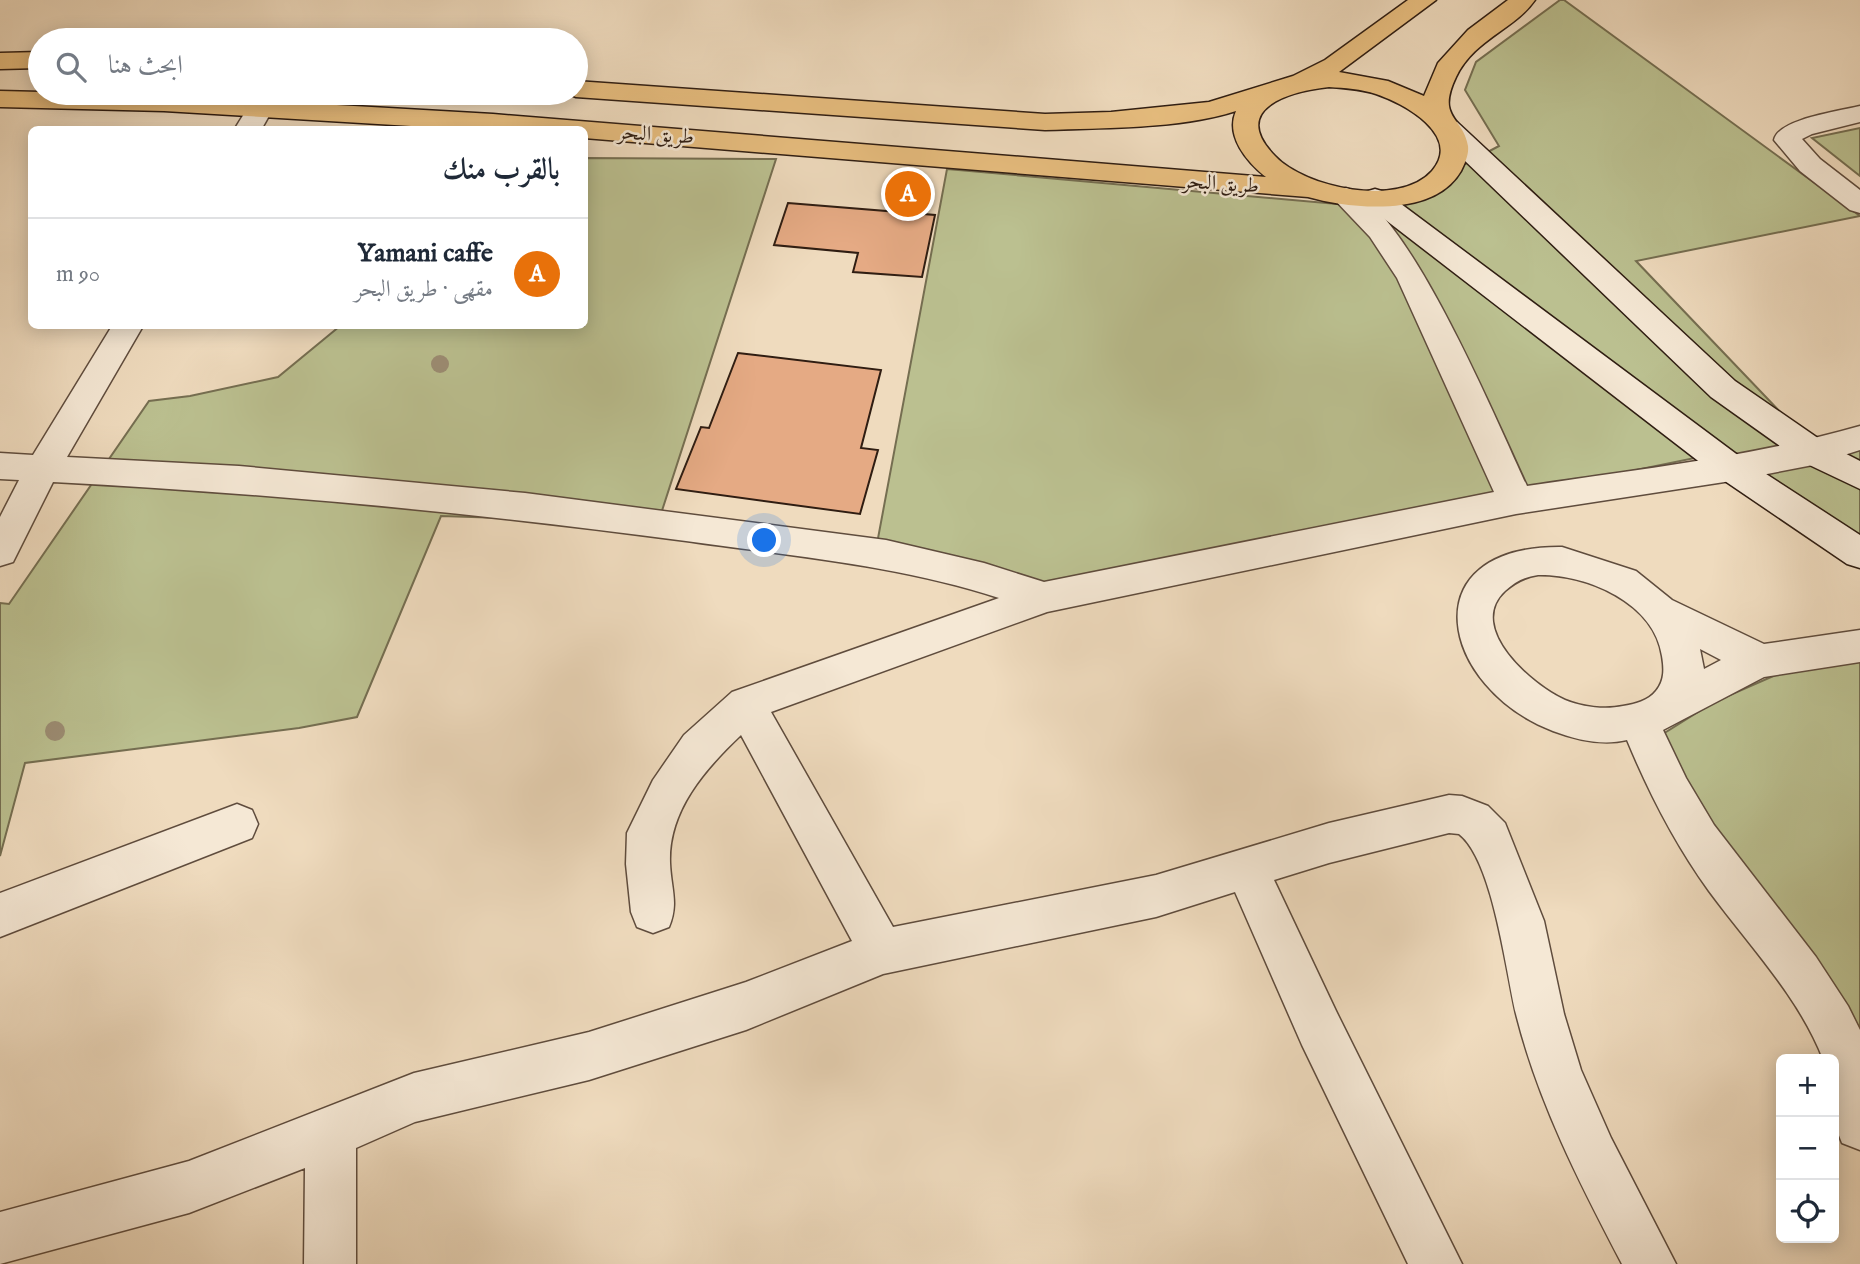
<!DOCTYPE html>
<html lang="ar">
<meta charset="utf-8">
<style>
body{margin:0;font-family:"IM FELL English",Amiri,serif;background:#f2f2f3;color:#1f2937;direction:rtl}
.controls{position:absolute;right:21px;bottom:21px;display:grid;overflow:hidden;border-radius:10px;box-shadow:0 4px 18px #0003}
.controls button{width:63px;height:63px;display:grid;place-items:center;padding:0;border:0;border-bottom:2px solid #e0e1e3;background:#fff;color:#1f2937;font:35px sans-serif}
.you{position:absolute;left:765px;top:541px;width:24px;height:24px;margin:-18px;border:5px solid #fff;border-radius:50%;background:#1a73e8;box-shadow:0 0 0 10px #1a73e833}
.badge{display:grid;place-items:center;width:46px;height:46px;border-radius:50%;background:#0b8043;color:#fff;font-size:23px;font-weight:700}
.pin{position:absolute;translate:-50% -50%;border:4px solid #fff;box-shadow:0 2px 7px #0006}
.list{margin:0;padding:0;list-style:none}
h2{display:flex;justify-content:space-between;align-items:center;height:91px;margin:0;padding:0 28px;font-size:30px}
h2 small{font-size:23px;font-weight:400;color:#747a83}
.list li{display:grid;grid-template-columns:46px 1fr auto;gap:21px;align-items:center;box-sizing:border-box;height:112px;padding:0 28px;border-top:2px solid #e0e1e3}
.list b{display:block;font-size:26px;white-space:nowrap}
.list p{margin:0;font-size:23px;white-space:nowrap;color:#747a83}
.list em{font-size:23px;font-style:normal;color:#747a83}
.icon{flex:none;width:38px;height:38px;fill:none;stroke:currentColor;stroke-width:2;stroke-linecap:round;stroke-linejoin:round}
.map{position:relative;flex:none;width:1860px;height:1264px;overflow:hidden;direction:ltr}
.search{position:absolute;background:#fff;box-shadow:0 4px 18px #0003;left:28px;top:28px;width:560px;height:77px;display:flex;align-items:center;gap:18px;box-sizing:border-box;padding:0 24px;border-radius:38px;color:#747a83;font-size:26px}
.panel{position:absolute;background:#fff;box-shadow:0 4px 18px #0003;left:28px;top:126px;width:560px;height:203px;border-radius:10px;direction:rtl}
.map>svg:first-child{display:block}
.green{fill:#bbc090;stroke:#756e51;stroke-width:2}
.building{fill:#e5aa84;stroke:#2f1d12;stroke-width:2}
.lines{fill:none;stroke-linecap:round;stroke-linejoin:round}
.street-casing{stroke:#5f4c3d;stroke-width:3}
.secondary-casing{stroke:#2f1d12;stroke-width:3}
.highway-casing{stroke:#2f1d12;stroke-width:3}
.street{fill:#f5e8d5;fill-rule:evenodd}
.secondary{fill:#f5e8d5;fill-rule:evenodd}
.highway{fill:#e8be7f;fill-rule:evenodd}
.tree{fill:#9c8d74}
.labels{text-anchor:middle;stroke-width:5;stroke-linejoin:round;paint-order:stroke}
.far-street-label{font-size:21px;fill:#2f1d12;stroke:#f5e8d5}
</style>
<div class="map">
<svg width="1860" height="1264" viewBox="0 0 1860 1264">
<rect width="100%" height="100%" fill="#efdbbe"/>
<filter id="stains"><feTurbulence type="fractalNoise" baseFrequency=".00286" numOctaves="4"/><feColorMatrix values="0 0 0 0 .2 0 0 0 0 .09 0 0 0 0 .02 0 0 0 .5 -.17"/></filter>
<radialGradient id="worn" r=".72"><stop offset=".6" stop-color="#630" stop-opacity="0"/><stop offset="1" stop-color="#630" stop-opacity=".3"/></radialGradient>
<g class="green">
<polygon points="1560,0 1564,0 1860,216 1636,261 1808,441 1860,429 1860,563 1714,454 1028,595 876,549 947,169 1382,208 1499,146 1465,90 1476,62"/>
<polygon points="1860,128 1860,176 1812,138"/>
<polygon points="585,158 776,159 658,523 441,516 357,717 299,728 25,763 0,856 0,603 9,604 149,401 190,396 278,377 340,326 584,326"/>
<polygon points="1860,650 1860,1067 1639,749 1714,702 1808,661"/>
</g>
<g class="building">
<polygon points="788,203 935,215 922,277 853,272 858,253 774,245"/>
<polygon points="738,353 881,370 861,448 878,450 860,514 676,489 701,427 709,428"/>
</g>
<g class="lines">
<g class="street-casing">
<g id="street">
<polygon points="261,99 270,101 274,107 261,130 234,130 252,101"/>
<path d="M 1860,106 L 1860,122 L 1812,134 L 1802,139 L 1820,159 L 1860,190 L 1860,213 L 1850,210 L 1800,171 L 1774,140 C 1778,119 1840,111 1860,106 Z"/>
<path d="M 1346,188 C 1407,204 1498,425 1527,486 C 1638,469 1752,457 1860,426 L 1860,450 L 1813,465 L 1731,481 L 1516,514 L 1047,612 L 771,712 L 893,927 L 1156,875 L 1329,823 L 1449,795 L 1462,796 L 1488,806 L 1505,823 L 1544,921 L 1564,1014 L 1581,1070 L 1611,1138 L 1676,1264 L 1622,1264 C 1580,1184 1538,1102 1516,1014 C 1506,972 1493,860 1459,834 L 1449,833 L 1329,863 L 1274,880 L 1336,1011 L 1462,1264 L 1408,1264 L 1302,1045 L 1235,892 L 1156,917 L 883,974 L 746,1030 L 589,1080 L 415,1122 L 356,1148 L 356,1264 L 304,1264 L 305,1168 L 189,1213 L 0,1264 L 0,1212 L 189,1161 L 414,1073 L 589,1032 L 746,982 L 852,941 L 741,735 C 705,769 668,811 670,863 C 671,889 679,903 669,927 L 653,933 L 637,927 L 631,912 L 626,864 L 627,833 L 653,780 L 684,735 L 732,692 L 999,598 C 898,565 791,556 686,541 C 476,513 266,493 53,482 L 13,562 L 0,566 L 0,517 L 19,480 L 0,479 L 0,453 L 33,455 L 112,326 L 143,326 L 67,457 L 239,466 L 525,493 L 886,540 L 984,563 L 1044,582 L 1494,492 L 1397,278 L 1370,237 L 1332,197 L 1336,191 Z"/>
<path d="M 1562,547 L 1636,571 L 1672,600 L 1764,644 L 1860,630 L 1860,662 L 1764,677 L 1663,730 L 1686,778 L 1714,825 L 1816,957 L 1848,1006 L 1860,1030 L 1860,1150 L 1842,1143 L 1835,1125 L 1834,1059 L 1823,1059 C 1799,997 1748,944 1709,891 C 1675,844 1649,793 1627,740 C 1602,746 1577,740 1553,731 C 1440,688 1409,545 1562,547 ZM 1538,575 C 1586,574 1654,602 1662,656 C 1664,668 1665,680 1656,691 C 1648,701 1635,704 1623,706 C 1605,710 1582,707 1565,700 C 1533,686 1465,628 1505,591 C 1515,582 1524,577 1538,575 ZM 1700,649 L 1721,660 L 1704,669 Z"/>
<polygon points="237,804 252,810 258,824 252,838 0,937 0,893"/>
</g>
</g>
<g class="secondary-casing">
<g id="secondary">
<polygon points="1447,120 1457,122 1735,381 1825,443 1860,461 1860,489 1801,461 1711,397 1437,134 1434,128 1437,122"/>
<polygon points="1375,189 1385,192 1743,459 1860,535 1860,568 1847,564 1719,477 1365,204 1361,198 1365,192"/>
</g>
</g>
<g class="highway-casing">
<g id="highway">
<path d="M 1408,0 L 1436,0 L 1339,72 L 1388,81 L 1424,96 L 1438,63 L 1468,30 L 1508,0 L 1535,0 C 1515,29 1473,40 1456,77 C 1436,119 1463,116 1468,146 C 1469,155 1465,163 1461,171 C 1434,218 1351,209 1308,197 L 584,138 L 584,130 L 477,130 L 164,111 L 0,107 L 0,91 L 164,95 L 493,114 L 1266,177 C 1247,162 1225,136 1236,111 C 1180,129 1104,128 1045,130 L 576,97 L 566,93 L 576,93 L 576,81 L 1045,114 L 1111,112 L 1209,102 L 1293,76 L 1325,60 ZM 1329,87 C 1345,88 1361,89 1376,94 C 1403,103 1463,135 1432,171 C 1399,208 1305,188 1275,156 C 1228,108 1291,91 1329,87 Z"/>
<polygon points="40,52 40,68 0,69 0,53"/>
</g>
</g>
<use href="#street" class="street"/>
<use href="#secondary" class="secondary"/>
<use href="#highway" class="highway"/>
</g>
<g class="tree">
<circle cx="440" cy="364" r="9"/>
<circle cx="55" cy="731" r="10"/>
</g>
<g class="labels">
<g class="far-street-label">
<text transform="translate(656 134) rotate(4)" y="7">طريق البحر</text>
<text transform="translate(1221 183) rotate(4)" y="7">طريق البحر</text>
</g>
</g>
<rect width="100%" height="100%" filter="url(#stains)"/>
<rect width="100%" height="100%" fill="url(#worn)"/>
</svg>
<div class="controls">
<button>+</button>
<button>−</button>
<button><svg class="icon" aria-label="locate" viewBox="0 0 24 24"><circle cx="12" cy="12" r="6"/><path d="M12 2v4M12 18v4M2 12h4M18 12h4"/></svg></button>
</div>
<div class="you"></div>
<div class="pin badge" style="left:908px;top:194px;background:#e8710a">A</div>
<div class="search"><svg class="icon" aria-label="search" viewBox="0 0 24 24"><circle cx="10" cy="10" r="6"/><path d="M15 15l6 6"/></svg>ابحث هنا</div>
<section class="panel">
<h2>بالقرب منك<small></small></h2>
<ul class="list">
<li><span class="badge" style="background:#e8710a">A</span><div><b>Yamani caffe</b><p>مقهى · طريق البحر</p></div><em>90 m</em></li>
</ul>
</section>
</div>
